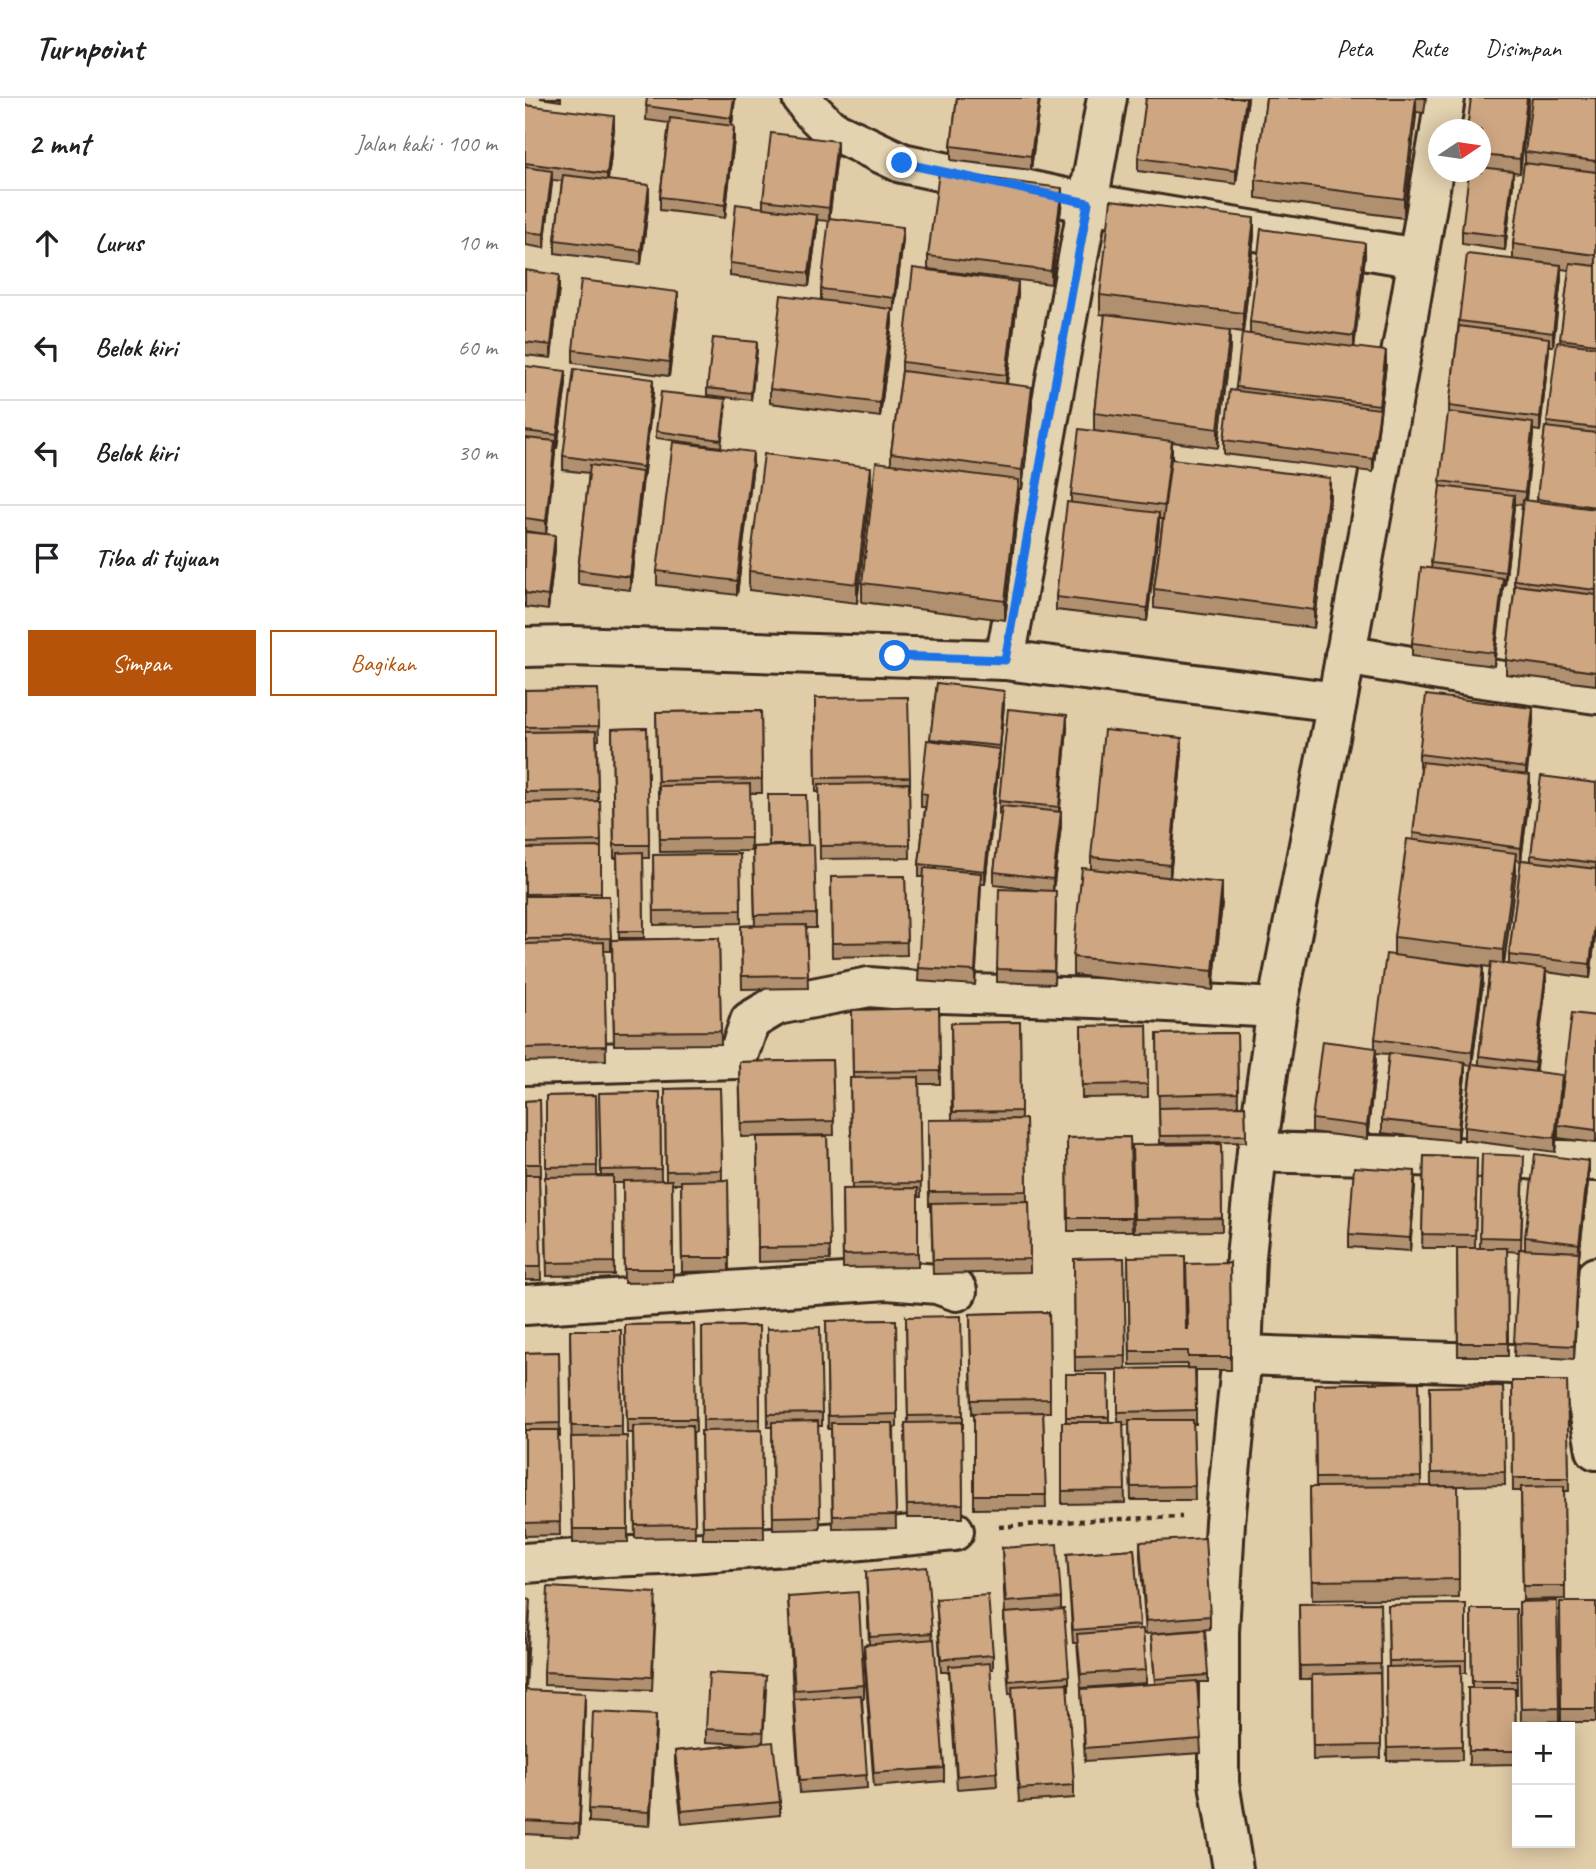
<!DOCTYPE html>
<html lang="id">
<meta charset="utf-8">
<style>
body{margin:0;font-family:Caveat,sans-serif;background:#f6f6f6;color:#202124}
.controls{position:absolute;right:21px;bottom:21px;display:grid;overflow:hidden;border-radius:0px;box-shadow:0 4px 18px #0003}
.controls button{width:63px;height:63px;display:grid;place-items:center;padding:0;border:0;border-bottom:2px solid #e0e0e0;background:#fff;color:#202124;font:35px sans-serif}
.compass{position:absolute;left:903px;top:21px;width:63px;height:63px;border-radius:50%;background:#fff;box-shadow:0 4px 18px #0003;rotate:77deg}
.stop{position:absolute;width:21px;height:21px;margin:-16px;border:5px solid #1a73e8;border-radius:50%;background:#fff}
.stop.end{background:#1a73e8;border-color:#fff;box-shadow:0 2px 7px #0008}
.list{margin:0;padding:0;list-style:none}
h2{display:flex;justify-content:space-between;align-items:center;height:91px;margin:0;padding:0 28px;font-size:30px}
h2 small{font-size:23px;font-weight:400;color:#757577}
.list li{display:grid;grid-template-columns:46px 1fr auto;gap:21px;align-items:center;box-sizing:border-box;height:105px;padding:0 28px;border-top:2px solid #e0e0e0}
.list b{display:block;font-size:26px;white-space:nowrap}
.list em{font-size:23px;font-style:normal;color:#757577}
.actions{display:flex;gap:14px;padding:21px 28px}
.actions a{flex:1;padding:16px 0;border:2px solid #b45309;border-radius:0px;text-align:center;font-size:24px;color:#b45309}
.actions .main{background:#b45309;color:#fff}
.icon{flex:none;width:38px;height:38px;fill:none;stroke:currentColor;stroke-width:2;stroke-linecap:round;stroke-linejoin:round}
.map{position:relative;flex:none;width:1071px;height:1771px;overflow:hidden}
header{display:flex;align-items:center;gap:42px;box-sizing:border-box;height:98px;padding:0 35px;background:#fff;border-bottom:2px solid #e0e0e0}
header strong{font-size:33px}
nav{display:flex;gap:38px;margin-inline-start:auto;font-size:24px}
main{display:flex}
aside{flex:1;background:#fff}
.map>svg:first-child{display:block}
.lines{fill:none;stroke-linecap:round;stroke-linejoin:round}
.street-casing{stroke:#3b2a1e;stroke-width:44}
.path{stroke:#3b2a1e;stroke-width:4.5;stroke-dasharray:5 5;stroke-linecap:butt}
.street{stroke:#e4d3b0;stroke-width:38}
.wall{fill:#b19070;stroke:#3b2a1e;stroke-width:2;fill-rule:evenodd}
.shaded-wall{fill:#90755b;stroke:#3b2a1e;stroke-width:2}
.building{fill:#cea782;stroke:#3b2a1e;stroke-width:2}
.route{stroke:#1a73e8;stroke-width:9}
</style>
<header>
<strong>Turnpoint</strong>
<nav><a>Peta</a><a>Rute</a><a>Disimpan</a></nav>
</header>
<main>
<aside>
<h2>2 mnt<small>Jalan kaki · 100 m</small></h2>
<ul class="list">
<li><svg class="icon" aria-label="ahead" viewBox="0 0 24 24"><path d="M12 20V5M6 11l6-6 6 6"/></svg><div><b>Lurus</b></div><em>10 m</em></li>
<li><svg class="icon" aria-label="left" viewBox="0 0 24 24"><path d="M17 20v-9H6M10 6l-5 5 5 5"/></svg><div><b>Belok kiri</b></div><em>60 m</em></li>
<li><svg class="icon" aria-label="left" viewBox="0 0 24 24"><path d="M17 20v-9H6M10 6l-5 5 5 5"/></svg><div><b>Belok kiri</b></div><em>30 m</em></li>
<li><svg class="icon" aria-label="arrive" viewBox="0 0 24 24"><path d="M6 21V4h12l-3 4 3 4H6"/></svg><div><b>Tiba di tujuan</b></div></li>
</ul>
<div class="actions"><a class="main">Simpan</a><a>Bagikan</a></div>
</aside>
<div class="map">
<svg width="1071" height="1771" viewBox="0 0 1071 1771">
<rect width="100%" height="100%" fill="#e1cca8"/>
<filter id="ink" filterUnits="userSpaceOnUse"><feTurbulence type="fractalNoise" baseFrequency=".0143" numOctaves="2"/><feDisplacementMap in="SourceGraphic" scale="14" xChannelSelector="R" yChannelSelector="G"/><feConvolveMatrix kernelMatrix="1 2 1 2 8 2 1 2 1" color-interpolation-filters="sRGB"/></filter>
<g filter="url(#ink)">
<g class="lines">
<g class="street-casing">
<g id="street">
<polyline points="277,0 285,11 305,31 377,65 563,105 892,160"/>
<polyline points="915,32 920,0"/>
<polyline points="0,549 45,548 480,562 812,604"/>
<polyline points="820,557 950,579 1071,596"/>
<polyline points="480,562 582,0"/>
<polyline points="0,967 212,961 225,923 252,907 344,889 417,895 569,900 752,910"/>
<polyline points="732,1054 1071,1063"/>
<polyline points="0,1207 362,1182 412,1186 432,1193"/>
<polyline points="717,1257 987,1266 1029,1275 1057,1274 1056,1262 1065,1228 1071,1179"/>
<polyline points="1057,1274 1071,1352"/>
<polyline points="0,1465 80,1459 137,1457 316,1444 429,1433"/>
<polyline points="708,1771 694,1685 694,1534 700,1424 717,1257 721,1158 732,1054 752,910 812,604 881,229 914,38"/>
</g>
</g>
<polyline class="path" points="474,1429 567,1422 657,1419"/>
<use href="#street" class="street"/>
</g>
<g class="wall">
<polygon points="15,0 36,0 36,3"/>
<polygon points="122,0 210,0 207,28 209,41 200,120 135,112 135,99 144,25 121,22"/>
<polygon points="432,0 515,0 506,72 426,62 426,48"/>
<polygon points="723,0 711,86 613,73 613,60"/>
<polygon points="741,0 901,0 899,15 891,14 879,120 731,100 731,82"/>
<polygon points="946,0 1004,0 995,75 988,74 988,86 980,152 937,146 937,133 956,74 956,32"/>
<path d="M 1071,0 L 1071,587 L 981,576 L 981,562 L 989,495 L 989,482 L 997,407 L 989,406 L 980,488 L 978,487 L 969,568 L 887,558 L 887,545 L 906,471 L 934,223 L 988,161 L 988,146 L 1000,65 L 1000,54 ZM 1036,171 L 1044,172 L 1035,245 L 1022,329 L 1020,329 L 1012,404 L 1001,403 L 1008,332 L 1015,333 L 1024,248 L 1028,248 L 1036,181 Z"/>
<polygon points="0,7 89,31 83,82 124,101 116,166 30,155 30,142 37,83 27,82 19,150 0,147"/>
<polygon points="312,56 304,123 292,122 292,130 284,188 205,178 205,165 238,110 238,102"/>
<polygon points="537,103 526,186 403,171 403,158"/>
<polygon points="729,138 718,234 705,232 705,250 693,350 647,344 647,361 805,399 789,530 629,510 629,491 638,421 634,421 622,523 531,512 531,499 546,404 546,396 569,333 569,315 580,217 575,216 575,197"/>
<polygon points="378,142 369,213 367,213 367,225 355,319 245,305 245,291 296,202 296,191"/>
<polygon points="840,158 829,249 861,266 848,374 699,356 699,342 711,289 725,236 725,224"/>
<polygon points="0,172 34,190 26,260 0,257"/>
<polygon points="493,197 482,286 507,308 497,391 494,390 494,400 480,522 337,504 337,485 366,366 366,355 377,273 377,264"/>
<polygon points="153,208 144,278 48,265 48,252"/>
<polygon points="232,251 226,302 182,297 182,290"/>
<polygon points="0,268 41,286 32,350 30,350 21,436 0,433"/>
<polygon points="128,295 105,492 53,486 53,472 64,375 38,372 38,358"/>
<polygon points="201,308 196,349 131,340 131,333"/>
<polygon points="228,367 212,497 132,487 132,473"/>
<polygon points="346,388 332,505 224,492 224,473"/>
<polygon points="0,434 30,451 23,512 0,509"/>
<polygon points="412,585 479,606 474,664 460,786 456,786 450,887 393,883 399,779 394,779 394,766 400,709 396,709 396,695 405,643"/>
<polygon points="73,591 74,642 72,642 73,703 76,743 76,798 86,840 86,853 79,853 81,962 0,964 0,592"/>
<polygon points="290,600 385,679 385,692 384,692 385,760 295,761 294,694 291,694"/>
<polygon points="236,613 237,695 225,695 226,753 135,754 134,696 133,696 131,614"/>
<path d="M 1008,624 L 1001,677 L 1005,691 L 996,762 L 1006,763 L 1006,757 L 1071,685 L 1071,831 L 1065,880 L 1021,874 L 1021,885 L 1010,974 L 1037,991 L 1030,1054 L 939,1042 L 939,1029 L 946,967 L 940,966 L 940,977 L 933,1043 L 857,1035 L 857,1022 L 864,956 L 851,955 L 851,963 L 842,1041 L 787,1034 L 787,1021 L 850,950 L 850,941 L 869,858 L 869,839 L 888,741 L 896,670 L 894,669 L 894,656 ZM 991,762 L 996,763 L 984,857 L 984,866 L 979,866 L 991,774 ZM 878,859 L 965,869 L 954,958 L 954,967 L 947,966 L 958,883 Z"/>
<polygon points="122,630 124,760 118,760 119,840 94,840 92,760 89,760 87,631"/>
<polygon points="542,631 534,714 536,728 528,793 531,807 529,886 472,884 472,871 519,793 469,787 469,774 476,716 474,716 474,703"/>
<polygon points="657,654 645,780 697,804 688,892 548,877 548,859 566,771 566,759"/>
<polygon points="243,697 283,747 291,816 291,830 281,830 283,890 217,891 216,828 230,827 228,749 244,748"/>
<polygon points="215,756 216,825 129,827 128,757"/>
<polygon points="380,778 382,857 307,859 306,779"/>
<polygon points="194,840 196,946 89,947 87,842"/>
<polygon points="414,910 415,986 394,986 396,1099 393,1099 393,1169 318,1170 317,1091 327,1091 325,980 328,980 327,912"/>
<polygon points="1071,918 1071,1045 1033,1040 1033,1027"/>
<polygon points="495,924 496,1021 501,1021 502,1103 504,1103 505,1174 408,1176 406,1108 404,1108 403,1022 427,1022 426,925"/>
<polygon points="622,927 623,999 557,1000 556,928"/>
<polygon points="712,935 713,1008 720,1008 721,1044 635,1045 632,936"/>
<polygon points="307,962 309,1037 216,1039 214,964"/>
<polygon points="195,990 197,1082 203,1082 204,1173 157,1174 156,1086 147,1086 148,1184 99,1185 98,1085 88,1085 89,1177 22,1178 20,1092 21,1079 21,998 71,997 72,1078 76,1078 74,995 135,994 136,1082 141,1082 140,991"/>
<polygon points="15,1002 16,1079 14,1079 16,1182 0,1182 0,1003"/>
<polygon points="302,1038 305,1162 233,1164 232,1039"/>
<polygon points="605,1039 607,1133 543,1133 542,1040"/>
<polygon points="696,1046 697,1133 609,1134 607,1047"/>
<polygon points="957,1056 999,1071 996,1151 1000,1151 1000,1139 1064,1076 1054,1159 1049,1261 989,1258 994,1154 982,1153 983,1258 933,1258 932,1150 897,1150 899,1058 952,1060 950,1150 955,1150"/>
<polygon points="890,1087 885,1153 824,1149 824,1136"/>
<polygon points="603,1159 661,1231 662,1231 705,1165 706,1272 671,1272 671,1326 668,1326 670,1402 606,1402 604,1327 598,1327 600,1405 537,1406 537,1324 541,1324 541,1276 583,1276 584,1324 593,1324 593,1272 550,1273 549,1161 599,1160 601,1271 663,1270 663,1266 605,1267"/>
<polygon points="524,1214 525,1314 518,1314 521,1410 449,1411 449,1316 447,1316 445,1216"/>
<polygon points="381,1219 438,1317 438,1330 437,1330 438,1420 382,1420 380,1325 383,1325"/>
<polygon points="371,1222 372,1329 369,1330 371,1430 308,1431 306,1331 303,1331 301,1223"/>
<polygon points="169,1226 171,1334 168,1334 170,1439 110,1440 108,1335 102,1335 100,1227"/>
<polygon points="234,1228 235,1332 237,1332 239,1441 178,1441 176,1333 178,1333 177,1229"/>
<polygon points="242,1231 297,1315 297,1328 293,1328 295,1431 248,1432 247,1329 243,1329"/>
<polygon points="45,1232 96,1232 97,1338 102,1338 103,1444 48,1445"/>
<polygon points="34,1254 35,1339 33,1339 35,1437 0,1438 0,1255"/>
<polygon points="987,1283 1042,1283 1044,1393 1039,1393 1040,1501 998,1502 996,1393 988,1393"/>
<polygon points="894,1284 896,1388 906,1388 905,1289 978,1288 980,1387 933,1388 934,1500 787,1502 785,1389 791,1389 790,1286"/>
<polygon points="615,1444 685,1518 685,1531 621,1536 615,1458"/>
<polygon points="477,1450 536,1500 536,1511 544,1578 544,1592 542,1592 549,1687 549,1700 494,1704 487,1596 484,1596 479,1529 479,1515 480,1515"/>
<polygon points="609,1451 615,1531 621,1572 621,1585 556,1590 552,1545 548,1545 542,1456"/>
<polygon points="341,1474 407,1535 419,1670 419,1683 349,1689 339,1560 339,1547 344,1546"/>
<polygon points="263,1499 339,1587 339,1600 337,1600 342,1690 275,1695 269,1615"/>
<polygon points="0,1501 5,1515 1,1592 60,1608 54,1739 0,1736"/>
<polygon points="411,1501 468,1557 468,1571 465,1571 472,1688 432,1691 424,1574 416,1574"/>
<polygon points="1032,1503 1034,1623 996,1624 994,1504"/>
<polygon points="1035,1504 1071,1504 1071,1624 1036,1624"/>
<polygon points="855,1505 856,1660 788,1662 787,1581 775,1581 774,1506"/>
<polygon points="941,1506 941,1575 936,1575 937,1662 862,1663 861,1569 864,1569 863,1507"/>
<polygon points="131,1508 127,1592 19,1587 19,1574"/>
<polygon points="946,1511 991,1511 992,1596 990,1596 991,1666 944,1667 943,1590 947,1590"/>
<polygon points="626,1536 683,1577 683,1584 672,1584 676,1655 560,1663 556,1591 630,1586"/>
<polygon points="241,1592 238,1645 255,1704 255,1717 157,1726 150,1666 150,1653 223,1646 181,1644 181,1631"/>
<polygon points="131,1631 125,1728 64,1724 64,1711"/>
</g>
<g class="shaded-wall">
<polygon points="209,0 210,0 206,33 206,20"/>
<polygon points="514,0 515,0 506,72 506,58"/>
<polygon points="721,0 723,0 711,86 711,73"/>
<polygon points="891,0 891,19 879,120 879,101"/>
<polygon points="1002,0 1004,0 995,75 995,61"/>
<polygon points="89,18 89,31 82,89 82,76"/>
<polygon points="209,28 209,41 200,120 200,107"/>
<polygon points="312,43 312,56 304,123 304,110"/>
<polygon points="27,73 27,86 19,150 19,136"/>
<polygon points="988,73 988,86 980,152 980,138"/>
<polygon points="124,87 124,101 116,166 116,153"/>
<polygon points="537,90 537,103 526,186 526,173"/>
<polygon points="292,117 292,130 284,188 284,175"/>
<polygon points="729,120 729,138 718,234 718,215"/>
<polygon points="378,129 378,142 369,213 369,200"/>
<polygon points="840,145 840,158 829,251 829,238"/>
<polygon points="1036,167 1036,181 1028,248 1028,235"/>
<polygon points="34,177 34,190 26,260 26,247"/>
<polygon points="493,184 493,197 481,290 481,277"/>
<polygon points="153,194 153,208 144,278 144,264"/>
<polygon points="367,211 367,225 355,319 355,305"/>
<polygon points="705,232 705,250 693,350 693,331"/>
<polygon points="1024,240 1024,253 1015,333 1015,320"/>
<polygon points="232,244 232,251 226,302 226,295"/>
<polygon points="861,253 861,266 848,374 848,361"/>
<polygon points="41,273 41,286 32,350 32,337"/>
<polygon points="128,281 128,295 118,383 118,369"/>
<polygon points="507,289 507,308 497,391 497,372"/>
<polygon points="1008,325 1008,338 1000,407 1000,394"/>
<polygon points="30,343 30,357 21,436 21,423"/>
<polygon points="228,354 228,367 212,497 212,483"/>
<polygon points="346,369 346,388 332,505 332,486"/>
<polygon points="117,374 117,388 105,492 105,479"/>
<polygon points="805,380 805,399 789,530 789,512"/>
<polygon points="494,382 494,400 480,522 480,503"/>
<polygon points="989,397 989,410 980,488 980,474"/>
<polygon points="634,415 634,429 622,523 622,510"/>
<polygon points="30,437 30,451 23,512 23,498"/>
<polygon points="978,480 978,493 969,568 969,555"/>
<polygon points="479,593 479,606 474,664 460,786 460,773 474,655"/>
<polygon points="1008,610 1008,624 1001,683 1001,670"/>
<polygon points="542,617 542,631 534,722 534,709"/>
<polygon points="657,640 657,654 645,780 645,767"/>
<polygon points="1005,677 1005,691 996,763 996,750"/>
<polygon points="536,714 536,728 528,794 528,781"/>
<polygon points="991,755 991,774 978,871 978,852"/>
<polygon points="456,775 456,788 450,887 450,873"/>
<polygon points="697,785 697,804 688,892 688,873"/>
<polygon points="1071,817 1071,831 1065,880 1065,866"/>
<polygon points="958,869 958,883 947,967 947,954"/>
<polygon points="1021,871 1021,885 1010,979 1010,965"/>
<polygon points="851,950 851,963 842,1041 842,1028"/>
<polygon points="940,964 940,977 933,1043 933,1030"/>
<polygon points="1037,977 1037,991 1030,1054 1030,1040"/>
<polygon points="1064,1063 1064,1076 1054,1159 1049,1261 1054,1146"/>
<polygon points="890,1073 890,1087 885,1153 885,1140"/>
<polygon points="60,1595 60,1608 54,1739 54,1726"/>
<polygon points="131,1617 131,1631 125,1728 125,1714"/>
</g>
<g class="building">
<polygon points="122,0 209,0 206,20 121,8"/>
<polygon points="432,0 514,0 506,58 426,48"/>
<polygon points="621,0 721,0 711,73 613,60"/>
<polygon points="741,0 891,0 879,101 731,82"/>
<polygon points="946,0 1002,0 995,61 956,57 956,32 942,32"/>
<polygon points="1007,0 1071,0 1071,63 1000,54"/>
<polygon points="0,7 89,18 82,76 0,65"/>
<polygon points="145,20 209,28 200,107 135,99"/>
<polygon points="246,35 312,43 304,110 238,102"/>
<polygon points="999,65 1071,74 1071,157 988,146"/>
<polygon points="0,69 27,73 19,136 0,134"/>
<polygon points="956,69 988,73 980,138 937,133 944,74 956,74"/>
<polygon points="414,74 537,90 526,173 403,158"/>
<polygon points="38,77 124,87 116,153 30,142"/>
<polygon points="586,102 729,120 718,215 575,197"/>
<polygon points="211,106 292,117 284,175 205,165"/>
<polygon points="304,120 378,129 369,200 296,191"/>
<polygon points="736,131 840,145 829,238 725,224"/>
<polygon points="942,156 1036,167 1028,235 934,223"/>
<polygon points="1045,165 1071,168 1071,246 1035,241"/>
<polygon points="388,170 493,184 481,277 377,264"/>
<polygon points="0,172 34,177 26,247 0,244"/>
<polygon points="56,182 153,194 144,264 48,252"/>
<polygon points="256,197 367,211 355,305 245,291"/>
<polygon points="580,216 705,232 693,331 569,315"/>
<polygon points="934,228 1024,240 1015,320 924,308"/>
<polygon points="717,235 861,253 854,307 711,289"/>
<polygon points="188,240 232,244 226,295 182,290"/>
<polygon points="1032,244 1071,249 1071,330 1022,324"/>
<polygon points="0,268 41,273 32,337 0,333"/>
<polygon points="49,271 128,281 118,369 38,358"/>
<polygon points="377,273 507,289 497,372 366,355"/>
<polygon points="705,292 855,311 848,361 699,342"/>
<polygon points="136,294 201,301 196,342 131,333"/>
<polygon points="923,314 1008,325 1000,394 915,383"/>
<polygon points="1020,329 1071,335 1071,409 1012,401"/>
<polygon points="554,331 647,343 639,408 546,396"/>
<polygon points="0,340 30,343 21,423 0,420"/>
<polygon points="148,344 228,354 212,483 132,473"/>
<polygon points="239,356 346,369 332,486 224,473"/>
<polygon points="646,361 805,380 789,512 629,491"/>
<polygon points="351,364 494,382 480,503 337,485"/>
<polygon points="65,367 117,374 105,479 53,472"/>
<polygon points="915,388 989,397 980,474 906,465"/>
<polygon points="998,402 1071,411 1071,492 989,482"/>
<polygon points="542,404 634,415 622,510 531,499"/>
<polygon points="0,434 30,437 23,498 0,495"/>
<polygon points="896,469 978,480 969,555 887,545"/>
<polygon points="990,487 1071,497 1071,574 981,562"/>
<polygon points="412,585 479,593 474,648 405,641"/>
<polygon points="73,591 74,628 0,629 0,592"/>
<polygon points="901,597 1008,610 1001,670 894,656"/>
<polygon points="383,599 385,679 291,680 290,600"/>
<polygon points="483,611 542,617 534,709 474,703"/>
<polygon points="236,613 237,681 133,683 131,614"/>
<polygon points="122,630 124,747 89,747 87,631"/>
<polygon points="579,632 657,640 645,767 566,759"/>
<polygon points="71,633 73,693 0,694 0,634"/>
<polygon points="402,642 474,651 460,773 394,766 402,696 396,695"/>
<polygon points="897,664 1005,677 996,750 888,735"/>
<polygon points="1016,678 1071,685 1071,765 1006,757"/>
<polygon points="384,685 385,747 295,748 294,686"/>
<polygon points="225,686 226,740 135,741 134,688"/>
<polygon points="243,697 281,697 283,747 244,747"/>
<polygon points="75,703 76,743 0,745 0,705"/>
<polygon points="477,708 536,714 528,781 469,774"/>
<polygon points="882,741 991,755 978,852 869,839"/>
<polygon points="289,747 291,816 230,817 228,749"/>
<polygon points="76,749 76,795 0,796 0,750"/>
<polygon points="118,754 119,833 94,833 92,755"/>
<polygon points="215,756 216,812 129,813 128,757"/>
<polygon points="996,762 1071,771 1071,817 1065,866 984,857"/>
<polygon points="399,770 456,775 450,873 393,870"/>
<polygon points="557,770 697,785 688,873 548,859"/>
<polygon points="380,778 382,844 307,845 306,779"/>
<polygon points="474,791 531,793 529,873 472,871"/>
<polygon points="0,798 84,798 86,840 0,841"/>
<polygon points="281,827 283,877 217,878 216,828"/>
<polygon points="194,840 196,933 89,934 87,842"/>
<polygon points="79,844 81,948 0,950 0,846"/>
<polygon points="861,856 958,869 947,954 850,941"/>
<polygon points="966,864 1021,871 1010,965 954,958"/>
<polygon points="414,910 415,973 328,974 327,912"/>
<polygon points="1047,915 1071,918 1071,1032 1033,1027"/>
<polygon points="495,924 496,1013 428,1014 426,925"/>
<polygon points="622,927 623,986 557,987 556,928"/>
<polygon points="712,935 713,995 633,997 632,936"/>
<polygon points="797,943 851,950 842,1028 787,1021"/>
<polygon points="864,955 940,964 933,1030 857,1022"/>
<polygon points="307,962 309,1023 216,1025 214,964"/>
<polygon points="947,966 1037,977 1030,1040 939,1029"/>
<polygon points="394,979 396,1085 327,1086 325,980"/>
<polygon points="195,990 197,1072 141,1073 140,991"/>
<polygon points="135,994 136,1071 76,1072 74,995"/>
<polygon points="71,997 72,1068 21,1069 21,998"/>
<polygon points="15,1002 16,1066 0,1066 0,1003"/>
<polygon points="720,1008 721,1037 635,1038 634,1010"/>
<polygon points="501,1021 502,1093 404,1094 403,1022"/>
<polygon points="302,1038 305,1149 233,1150 232,1039"/>
<polygon points="605,1039 607,1120 543,1120 542,1040"/>
<polygon points="696,1046 697,1120 609,1121 607,1047"/>
<polygon points="957,1056 999,1058 996,1140 955,1139"/>
<polygon points="1010,1056 1064,1063 1054,1146 1000,1139"/>
<polygon points="899,1058 952,1060 950,1137 897,1136"/>
<polygon points="829,1069 890,1073 885,1140 824,1136"/>
<polygon points="0,1077 14,1077 16,1169 0,1169"/>
<polygon points="88,1078 89,1164 22,1165 20,1079"/>
<polygon points="147,1082 148,1171 99,1171 98,1083"/>
<polygon points="203,1082 204,1160 157,1160 156,1083"/>
<polygon points="393,1090 393,1155 318,1157 317,1091"/>
<polygon points="504,1103 505,1161 408,1162 406,1105"/>
<polygon points="932,1150 982,1150 983,1245 933,1245"/>
<polygon points="994,1151 1054,1154 1049,1248 989,1245"/>
<polygon points="660,1158 661,1231 663,1231 661,1166 705,1165 706,1259 663,1259 663,1253 605,1253 603,1159"/>
<polygon points="599,1160 601,1258 550,1259 549,1161"/>
<polygon points="524,1214 525,1301 447,1302 445,1216"/>
<polygon points="436,1218 438,1317 383,1318 381,1219"/>
<polygon points="371,1222 372,1316 303,1318 301,1223"/>
<polygon points="169,1226 171,1321 102,1321 100,1227"/>
<polygon points="234,1228 235,1321 178,1322 177,1229"/>
<polygon points="295,1229 297,1315 243,1316 242,1231"/>
<polygon points="45,1232 96,1232 97,1328 47,1328"/>
<polygon points="34,1254 35,1325 0,1326 0,1255"/>
<polygon points="670,1270 671,1312 593,1314 593,1271"/>
<polygon points="541,1276 583,1276 584,1319 541,1319"/>
<polygon points="987,1283 1042,1283 1044,1380 988,1380"/>
<polygon points="894,1284 896,1379 791,1380 790,1286"/>
<polygon points="978,1288 980,1374 906,1375 905,1289"/>
<polygon points="518,1314 521,1397 449,1397 449,1315"/>
<polygon points="604,1322 668,1322 670,1388 606,1389"/>
<polygon points="293,1323 295,1418 248,1419 247,1324"/>
<polygon points="437,1324 438,1406 382,1407 380,1325"/>
<polygon points="537,1324 598,1324 600,1392 537,1393"/>
<polygon points="306,1325 368,1325 371,1417 308,1418"/>
<polygon points="167,1327 170,1426 110,1427 108,1328"/>
<polygon points="0,1332 33,1332 35,1424 0,1425"/>
<polygon points="237,1332 239,1427 178,1428 176,1333"/>
<polygon points="102,1338 103,1431 48,1431 46,1339"/>
<polygon points="933,1388 934,1481 787,1483 785,1389"/>
<polygon points="1039,1388 1040,1488 998,1488 996,1389"/>
<polygon points="680,1440 685,1518 621,1523 615,1444"/>
<polygon points="532,1446 536,1500 481,1504 477,1450"/>
<polygon points="609,1451 615,1527 548,1532 542,1456"/>
<polygon points="402,1469 407,1535 345,1539 341,1474"/>
<polygon points="23,1489 131,1495 127,1579 19,1574"/>
<polygon points="333,1494 339,1587 270,1592 263,1499"/>
<polygon points="463,1497 468,1557 416,1561 411,1501"/>
<polygon points="0,1501 5,1502 0,1587"/>
<polygon points="1032,1503 1034,1610 996,1611 994,1504"/>
<polygon points="1035,1504 1071,1504 1071,1611 1036,1611"/>
<polygon points="855,1505 856,1566 775,1568 774,1506"/>
<polygon points="941,1506 941,1562 864,1563 863,1507"/>
<polygon points="539,1511 544,1578 484,1583 479,1515"/>
<polygon points="946,1511 991,1511 992,1583 947,1583"/>
<polygon points="618,1531 621,1572 556,1576 552,1536"/>
<polygon points="680,1532 683,1577 630,1581 626,1536"/>
<polygon points="409,1541 419,1670 349,1675 339,1547"/>
<polygon points="465,1565 472,1674 432,1678 424,1568"/>
<polygon points="936,1567 937,1648 862,1650 861,1569"/>
<polygon points="184,1575 241,1578 238,1634 181,1631"/>
<polygon points="855,1575 856,1647 788,1648 787,1577"/>
<polygon points="672,1583 676,1641 560,1650 556,1591"/>
<polygon points="542,1585 549,1687 494,1691 487,1588"/>
<polygon points="943,1590 990,1590 991,1653 944,1653"/>
<polygon points="0,1592 60,1595 54,1726 0,1723"/>
<polygon points="336,1597 342,1677 275,1682 269,1601"/>
<polygon points="68,1614 131,1617 125,1714 64,1711"/>
<polygon points="248,1644 255,1704 157,1713 150,1653"/>
</g>
</g>
<g class="lines" filter="url(#ink)">
<polyline class="route" points="370,558 480,562 563,105 377,65"/>
</g>
</svg>
<div class="controls">
<button>+</button>
<button>−</button>
</div>
<svg class="compass" viewBox="-18 -18 36 36"><path d="M0-13l5 13h-10z" fill="#e53935"/><path d="M0 13l5-13h-10z" fill="#757577"/></svg>
<div class="stop" style="left:370px;top:558px"></div>
<div class="stop end" style="left:377px;top:65px"></div>
</div>
</main>
